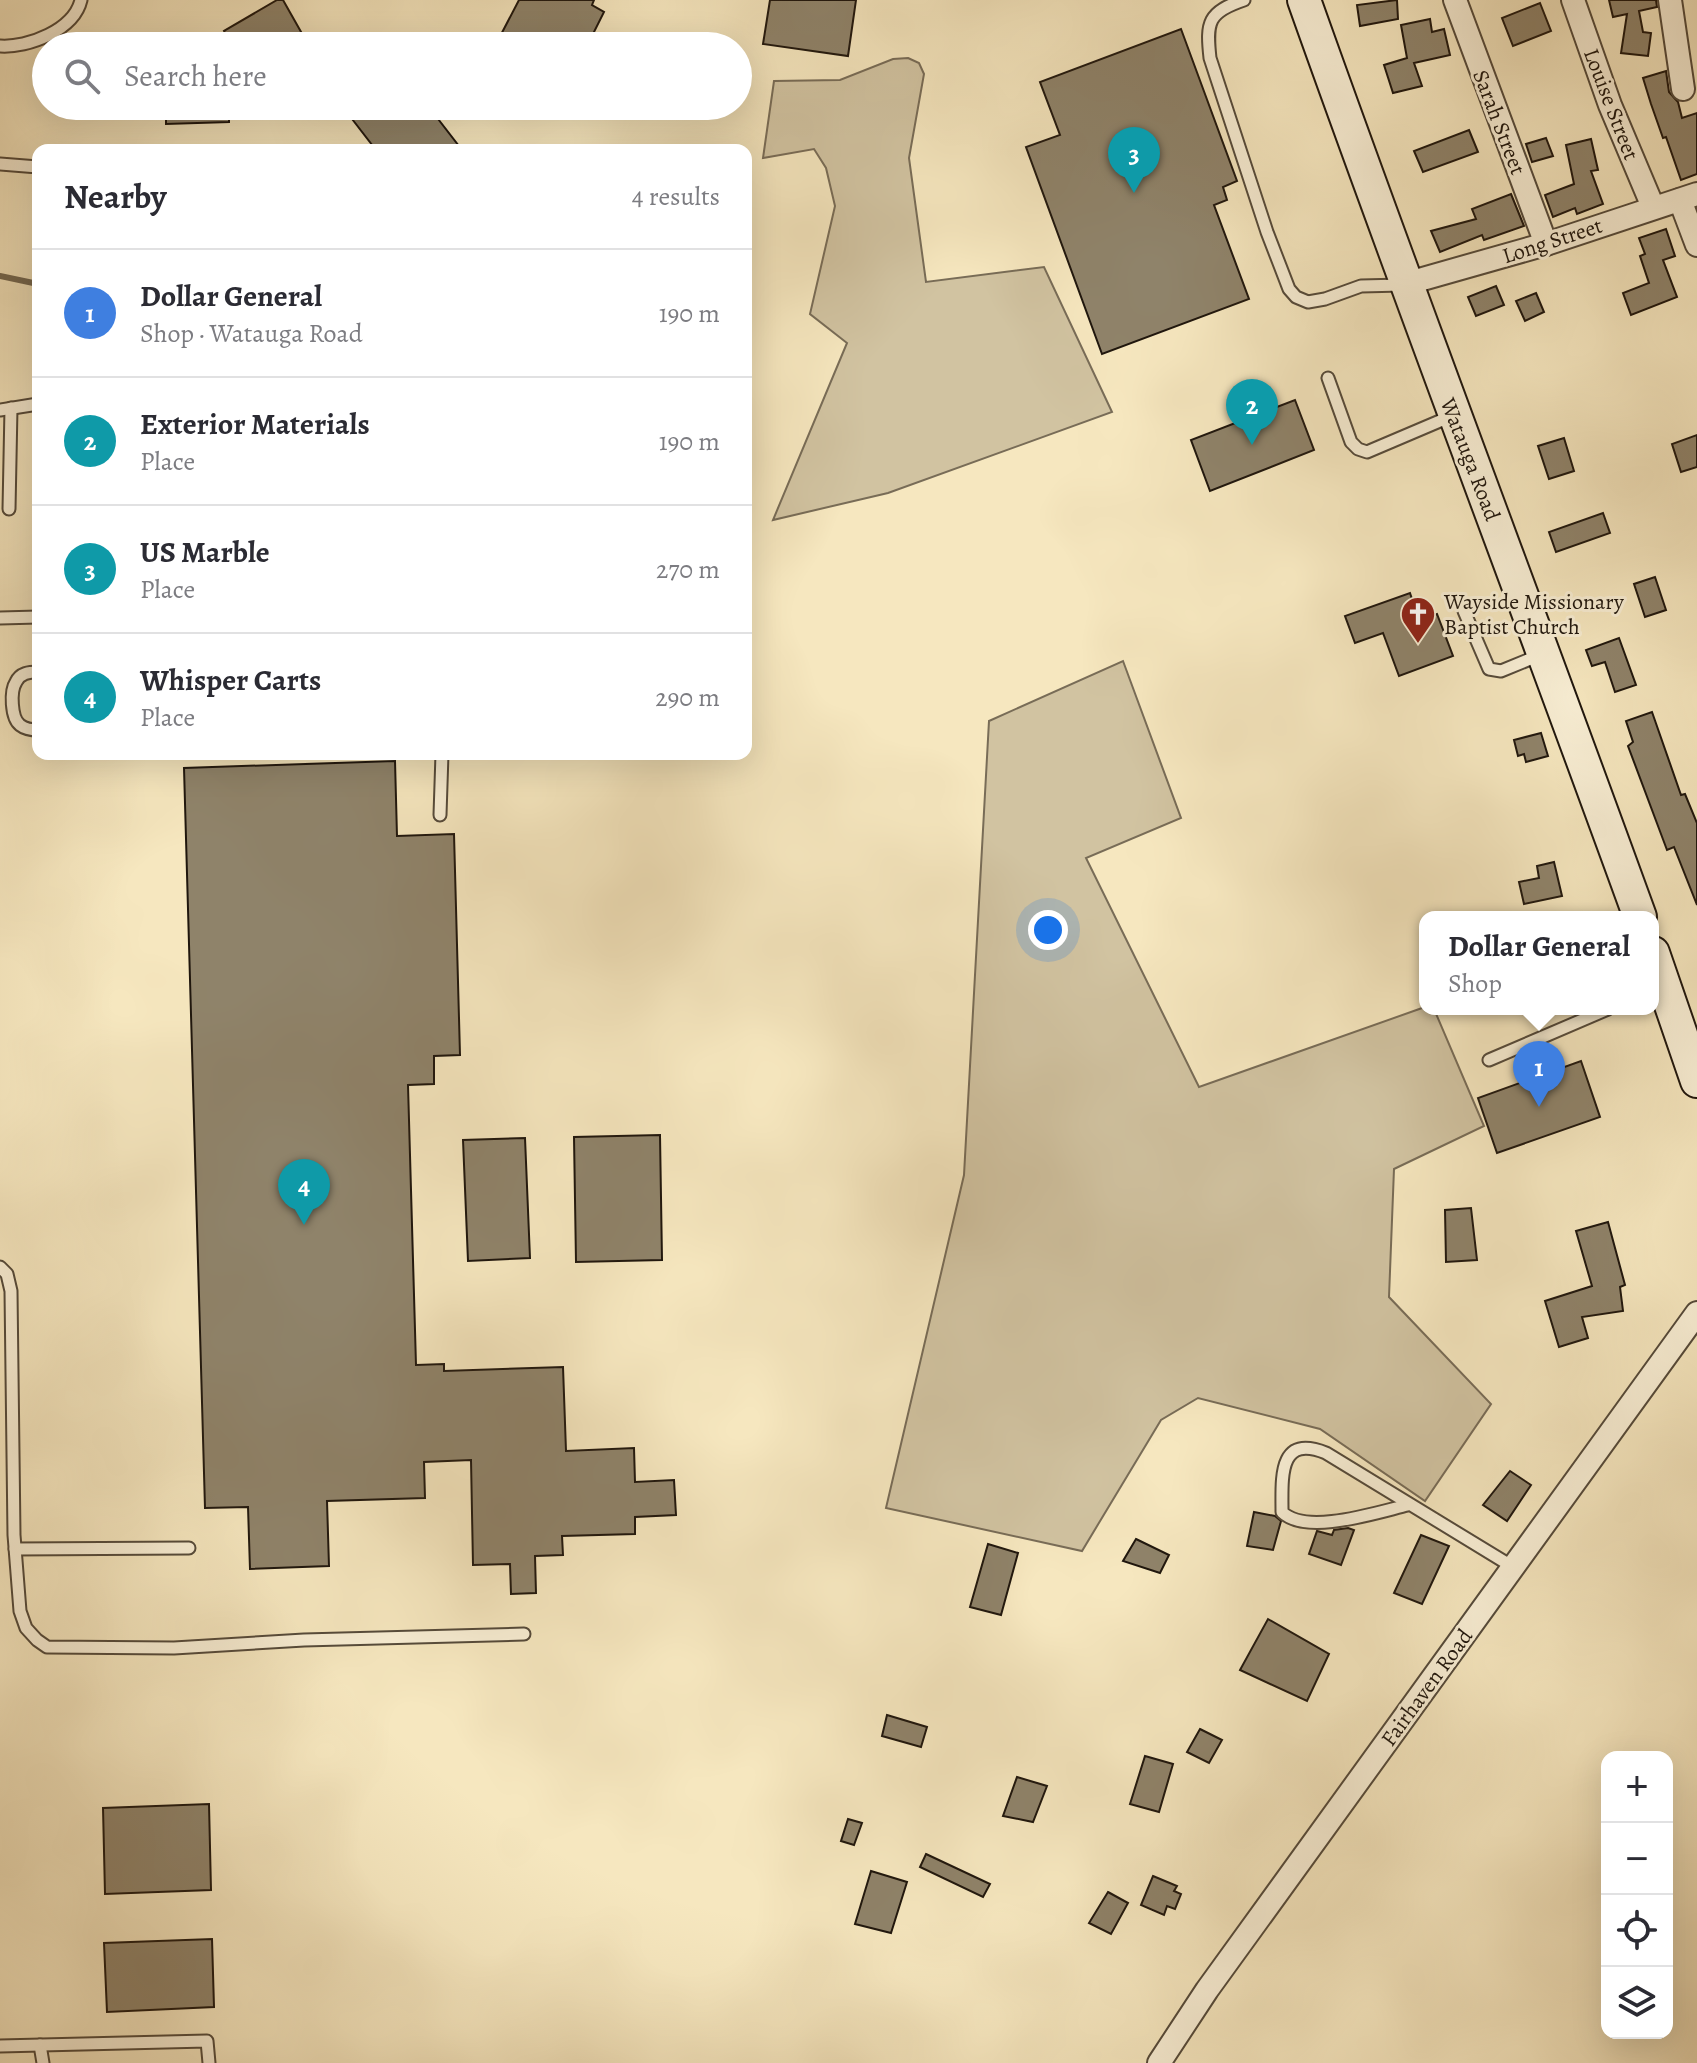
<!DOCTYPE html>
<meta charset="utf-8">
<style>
body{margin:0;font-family:Alegreya,serif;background:#f7f7f7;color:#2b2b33}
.controls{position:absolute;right:24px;bottom:24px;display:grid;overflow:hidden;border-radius:16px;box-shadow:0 8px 32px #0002}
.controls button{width:72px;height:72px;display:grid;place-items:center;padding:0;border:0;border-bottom:2px solid #e1e1e2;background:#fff;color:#2b2b33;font:40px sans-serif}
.you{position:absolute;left:1048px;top:930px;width:28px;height:28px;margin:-20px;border:6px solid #fff;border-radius:50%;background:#1a73e8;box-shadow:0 0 0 12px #1a73e833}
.badge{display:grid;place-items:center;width:52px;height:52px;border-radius:50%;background:#8f2418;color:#fff;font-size:26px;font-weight:700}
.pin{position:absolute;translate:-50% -66px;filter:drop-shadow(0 2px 4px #0008)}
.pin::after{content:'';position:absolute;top:42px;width:28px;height:24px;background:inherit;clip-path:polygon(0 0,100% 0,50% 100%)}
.popup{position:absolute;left:1419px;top:911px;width:240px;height:104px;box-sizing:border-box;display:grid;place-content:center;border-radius:16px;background:#fff;filter:drop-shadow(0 2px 6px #0005);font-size:26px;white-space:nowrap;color:#7c7c81}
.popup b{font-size:30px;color:#2b2b33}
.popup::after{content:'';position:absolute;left:50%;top:100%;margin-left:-16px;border:16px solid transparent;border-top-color:#fff}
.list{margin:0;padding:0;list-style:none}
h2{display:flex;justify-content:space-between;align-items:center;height:104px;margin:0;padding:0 32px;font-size:34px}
h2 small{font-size:26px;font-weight:400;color:#7c7c81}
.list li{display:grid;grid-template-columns:52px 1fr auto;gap:24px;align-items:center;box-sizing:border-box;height:128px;padding:0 32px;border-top:2px solid #e1e1e2}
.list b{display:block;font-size:30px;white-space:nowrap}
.list p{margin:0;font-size:26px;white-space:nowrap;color:#7c7c81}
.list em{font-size:26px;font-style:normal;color:#7c7c81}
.icon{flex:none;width:44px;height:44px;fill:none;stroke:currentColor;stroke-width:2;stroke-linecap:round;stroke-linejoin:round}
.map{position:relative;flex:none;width:1697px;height:2063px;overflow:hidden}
.search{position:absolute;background:#fff;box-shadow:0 8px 32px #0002;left:32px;top:32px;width:720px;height:88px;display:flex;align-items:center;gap:20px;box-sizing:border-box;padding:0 28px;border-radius:44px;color:#7c7c81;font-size:30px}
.panel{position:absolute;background:#fff;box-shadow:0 8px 32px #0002;left:32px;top:144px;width:720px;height:616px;border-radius:16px}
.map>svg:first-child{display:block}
.green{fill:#d1c3a1;stroke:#786c57;stroke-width:2}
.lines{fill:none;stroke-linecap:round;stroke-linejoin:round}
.stream{stroke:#746953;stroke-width:6}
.building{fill:#8f836a;stroke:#1f160d;stroke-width:2}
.lane-casing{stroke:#554a3a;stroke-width:15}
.street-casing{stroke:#554a3a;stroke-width:26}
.secondary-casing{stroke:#1f160d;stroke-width:36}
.lane{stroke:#f9efd5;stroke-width:11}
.street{stroke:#f9efd5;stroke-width:22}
.secondary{stroke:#f9efd5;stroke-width:32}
.labels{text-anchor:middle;stroke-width:6;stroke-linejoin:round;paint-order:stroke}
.street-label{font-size:22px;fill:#1f160d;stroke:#f9efd5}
.poi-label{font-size:22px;fill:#1f160d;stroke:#f9efd5;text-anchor:start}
</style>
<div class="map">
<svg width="1697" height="2063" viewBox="0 0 1697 2063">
<rect width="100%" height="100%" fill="#f6e7bf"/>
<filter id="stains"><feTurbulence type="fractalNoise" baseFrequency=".0025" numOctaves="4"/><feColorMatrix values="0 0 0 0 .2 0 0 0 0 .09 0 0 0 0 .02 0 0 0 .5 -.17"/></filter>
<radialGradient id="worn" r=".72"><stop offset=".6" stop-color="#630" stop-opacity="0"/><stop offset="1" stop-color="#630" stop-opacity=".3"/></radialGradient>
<g class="green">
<polygon points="908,58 919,63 924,74 909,158 926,282 1044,267 1112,412 888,493 773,520 847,343 810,314 835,206 826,168 814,149 763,158 774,81 840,80 893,59"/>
<polygon points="1123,661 1181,818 1086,858 1199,1087 1425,1007 1425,1009 1434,1009 1484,1126 1394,1169 1389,1297 1491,1404 1425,1501 1320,1429 1198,1398 1161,1420 1082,1551 886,1508 964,1175 989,721"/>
</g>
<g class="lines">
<polyline class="stream" points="0,276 38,284"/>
</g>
<g class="building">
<polygon points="277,0 283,0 309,46 232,46 224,31"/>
<polygon points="519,0 594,0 592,5 604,12 587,46 495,46"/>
<polygon points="770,0 856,0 848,56 763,44"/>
<polygon points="1397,0 1398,19 1360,26 1357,5"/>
<polygon points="1609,0 1656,0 1657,7 1639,11 1643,32 1651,33 1648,56 1621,53 1627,14 1613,17"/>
<polygon points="1540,3 1551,31 1513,46 1502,18"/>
<polygon points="1430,19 1432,32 1444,29 1450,55 1414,63 1422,86 1393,93 1384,65 1407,58 1401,25"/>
<polygon points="1181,29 1237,181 1223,187 1227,200 1214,205 1249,299 1102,354 1026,147 1060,135 1040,82"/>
<polygon points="1666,71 1669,92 1678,102 1682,118 1697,113 1697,174 1681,180 1666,137 1663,138 1651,104 1643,78"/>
<polygon points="166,106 229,106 229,122 166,124"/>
<polygon points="361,106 428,106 462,150 376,150 349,115"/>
<polygon points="1469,130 1478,152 1423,172 1414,151"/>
<polygon points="1546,138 1553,156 1532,162 1526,144"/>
<polygon points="1591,139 1598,170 1591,171 1603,204 1577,214 1575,208 1553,217 1545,195 1574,184 1566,145"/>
<polygon points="1511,194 1524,226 1484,240 1482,235 1440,252 1431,231 1476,219 1472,209"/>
<polygon points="1666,229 1675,256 1663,260 1677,297 1631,315 1623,293 1649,283 1640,256 1645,254 1639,238"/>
<polygon points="1496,286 1504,305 1476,316 1468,297"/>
<polygon points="1536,293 1544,312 1525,321 1516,301"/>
<polygon points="1295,400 1314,450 1210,491 1191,440"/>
<polygon points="1697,435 1697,467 1681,472 1672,444"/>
<polygon points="1564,438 1574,471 1549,479 1538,446"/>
<polygon points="1603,513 1610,533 1556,552 1549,532"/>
<polygon points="1655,577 1666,610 1645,617 1634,584"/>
<polygon points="1410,593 1419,620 1437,614 1453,656 1399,676 1383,633 1355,643 1345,616"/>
<polygon points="1619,638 1636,685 1615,692 1605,662 1592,666 1586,650"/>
<polygon points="1652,712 1681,795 1685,794 1697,823 1697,905 1674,847 1667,850 1628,746 1633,742 1626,721"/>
<polygon points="1541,733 1548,756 1526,762 1524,754 1518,756 1514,740"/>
<polygon points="395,761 397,836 454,834 460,1055 434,1056 434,1084 408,1085 416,1365 444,1364 444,1371 563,1367 566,1451 634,1448 635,1482 674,1480 676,1515 635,1517 635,1534 562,1536 563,1555 535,1556 536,1593 511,1594 510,1564 473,1565 471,1460 424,1462 425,1498 327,1501 329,1566 250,1569 248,1507 205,1508 184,768"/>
<polygon points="1554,862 1562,896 1524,904 1519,882 1539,878 1537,866"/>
<polygon points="1581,1061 1600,1117 1497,1153 1478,1098"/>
<polygon points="660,1135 662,1260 576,1262 574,1137"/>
<polygon points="525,1138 530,1258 468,1261 463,1140"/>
<polygon points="1471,1208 1477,1260 1446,1262 1445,1210"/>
<polygon points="1608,1222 1625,1285 1620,1287 1623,1311 1582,1317 1588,1338 1559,1347 1545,1301 1592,1286 1576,1231"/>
<polygon points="1510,1471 1531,1485 1507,1521 1483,1505"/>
<polygon points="1254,1512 1275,1516 1281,1521 1273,1550 1247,1546"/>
<polygon points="1348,1528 1354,1530 1341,1565 1309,1554 1317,1531 1332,1535 1334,1530"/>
<polygon points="1421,1535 1449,1546 1422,1604 1394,1593"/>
<polygon points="1136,1539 1169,1555 1160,1573 1123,1561"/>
<polygon points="988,1544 1018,1553 1001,1615 970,1607"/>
<polygon points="1268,1619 1329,1654 1307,1701 1240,1670"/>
<polygon points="887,1715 927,1727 921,1747 882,1736"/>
<polygon points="1200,1729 1222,1740 1209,1763 1187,1752"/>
<polygon points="1145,1756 1173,1764 1159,1812 1130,1804"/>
<polygon points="1017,1777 1047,1786 1033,1822 1003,1816"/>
<polygon points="209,1804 211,1890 105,1894 103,1808"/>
<polygon points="848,1819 862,1823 854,1845 841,1841"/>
<polygon points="926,1854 990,1884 983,1897 920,1867"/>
<polygon points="871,1871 907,1882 891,1933 855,1924"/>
<polygon points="1153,1876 1177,1886 1174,1891 1181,1894 1175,1909 1167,1906 1164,1915 1141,1905"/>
<polygon points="1108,1892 1128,1903 1111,1934 1089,1923"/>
<polygon points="212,1939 214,2007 107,2012 104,1943"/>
</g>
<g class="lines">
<g class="lane-casing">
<g id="lane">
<path d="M 1244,0 C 1208,12 1206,22 1210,58 L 1267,232 L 1289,289 L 1296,297 L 1308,302 L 1325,299 L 1361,286 L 1402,285"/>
<path d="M 0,46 C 28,48 74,30 81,0"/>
<polyline points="0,164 38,167"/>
<polyline points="1328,378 1351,442 1358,449 1367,452 1454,415"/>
<polyline points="0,410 38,404"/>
<polyline points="9,509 11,408"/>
<polyline points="1464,611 1489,669 1501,671 1540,655"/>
<polyline points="0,618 38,617"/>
<path d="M 38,672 C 29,672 20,673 16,682 C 10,691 11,718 20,725 C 25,729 32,730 38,730"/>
<polyline points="440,815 442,754"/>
<polyline points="1489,1060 1608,1009"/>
<polyline points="0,1267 7,1274 11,1291 14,1535 20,1611 26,1628 37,1640 47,1647 174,1648 304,1640 524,1634"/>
<path d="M 1408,1505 C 1378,1512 1306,1536 1282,1512 C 1282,1477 1278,1434 1326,1453 L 1513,1567"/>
<polyline points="15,1549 189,1548"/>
<polyline points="40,2045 43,2063"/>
<polyline points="0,2046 207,2041 209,2063"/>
</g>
</g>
<g class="street-casing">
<g id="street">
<polyline points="1455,0 1546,244"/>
<polyline points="1573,0 1610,105 1653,207"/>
<polyline points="1670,0 1683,89"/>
<polyline points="1680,200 1697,245"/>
<polyline points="1405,284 1546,244 1697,194"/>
<polyline points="1159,2063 1207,1990 1697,1313"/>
</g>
</g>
<g class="secondary-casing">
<g id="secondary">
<path d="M 1304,0 C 1413,307 1529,611 1640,917"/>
<polyline points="1653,953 1697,1081"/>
</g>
</g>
<use href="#lane" class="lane"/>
<use href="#street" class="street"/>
<use href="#secondary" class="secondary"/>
</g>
<defs>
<g id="church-pin" transform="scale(1.8)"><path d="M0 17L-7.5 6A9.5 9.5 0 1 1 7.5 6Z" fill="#8f2418" stroke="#f9efd5"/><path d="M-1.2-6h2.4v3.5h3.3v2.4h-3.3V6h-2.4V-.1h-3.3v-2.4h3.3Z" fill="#fff"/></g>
</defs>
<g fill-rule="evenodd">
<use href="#church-pin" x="1418" y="614"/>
</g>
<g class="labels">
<g class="street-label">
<text transform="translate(1612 104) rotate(69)" y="8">Louise Street</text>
<text transform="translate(1500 122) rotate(69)" y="8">Sarah Street</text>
<text transform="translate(1552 240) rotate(-18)" y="8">Long Street</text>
<text transform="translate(1471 459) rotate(69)" y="8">Watauga Road</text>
<text transform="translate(1426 1687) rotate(-54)" y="8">Fairhaven Road</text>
</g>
<g class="poi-label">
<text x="1444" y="609">Wayside Missionary<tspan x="1444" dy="25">Baptist Church</tspan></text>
</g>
</g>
<rect width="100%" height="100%" filter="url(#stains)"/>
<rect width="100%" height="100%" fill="url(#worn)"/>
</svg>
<div class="controls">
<button>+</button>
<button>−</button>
<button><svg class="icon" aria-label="locate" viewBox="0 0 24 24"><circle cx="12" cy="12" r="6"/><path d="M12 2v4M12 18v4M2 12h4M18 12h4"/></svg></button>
<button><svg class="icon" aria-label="layers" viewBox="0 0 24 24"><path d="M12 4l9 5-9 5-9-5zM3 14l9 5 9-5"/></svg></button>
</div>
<div class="you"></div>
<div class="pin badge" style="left:1539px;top:1107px;background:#3f7fe0">1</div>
<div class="popup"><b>Dollar General</b>Shop</div>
<div class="pin badge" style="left:1252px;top:445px;background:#0f9aa8">2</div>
<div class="pin badge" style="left:1134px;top:193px;background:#0f9aa8">3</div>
<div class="pin badge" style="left:304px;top:1225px;background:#0f9aa8">4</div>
<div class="search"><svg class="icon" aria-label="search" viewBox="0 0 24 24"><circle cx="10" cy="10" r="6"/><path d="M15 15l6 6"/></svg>Search here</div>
<section class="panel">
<h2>Nearby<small>4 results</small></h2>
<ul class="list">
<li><span class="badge" style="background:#3f7fe0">1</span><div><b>Dollar General</b><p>Shop · Watauga Road</p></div><em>190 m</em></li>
<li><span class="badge" style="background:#0f9aa8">2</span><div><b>Exterior Materials</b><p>Place</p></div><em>190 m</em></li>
<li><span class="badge" style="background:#0f9aa8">3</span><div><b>US Marble</b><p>Place</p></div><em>270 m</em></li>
<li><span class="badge" style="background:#0f9aa8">4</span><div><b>Whisper Carts</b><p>Place</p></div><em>290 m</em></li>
</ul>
</section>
</div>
